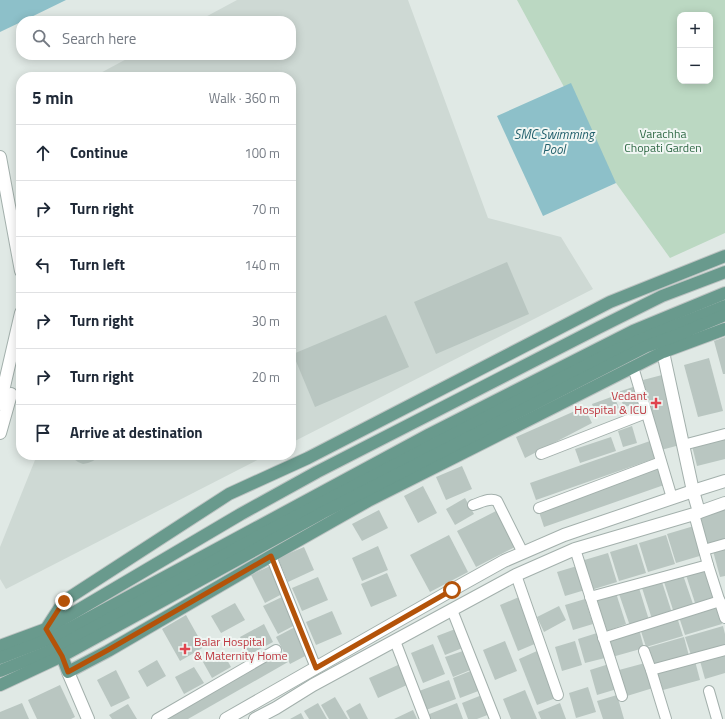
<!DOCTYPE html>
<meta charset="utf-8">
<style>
body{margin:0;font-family:"Titillium Web",sans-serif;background:#f6f6f7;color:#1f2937}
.controls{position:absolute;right:12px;top:12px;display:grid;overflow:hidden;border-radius:8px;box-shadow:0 2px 10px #0003}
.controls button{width:36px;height:36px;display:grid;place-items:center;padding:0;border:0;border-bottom:1px solid #e0e1e3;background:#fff;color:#1f2937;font:20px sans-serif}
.stop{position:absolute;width:12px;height:12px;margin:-9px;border:3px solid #b45309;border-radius:50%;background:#fff}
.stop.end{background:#b45309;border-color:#fff;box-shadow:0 1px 4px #0008}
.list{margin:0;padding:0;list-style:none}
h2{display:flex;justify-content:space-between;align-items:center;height:52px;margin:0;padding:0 16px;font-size:17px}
h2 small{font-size:13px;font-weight:400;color:#747a83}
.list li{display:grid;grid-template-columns:26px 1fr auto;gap:12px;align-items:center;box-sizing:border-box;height:56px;padding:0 16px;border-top:1px solid #e0e1e3}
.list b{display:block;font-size:15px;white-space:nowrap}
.list em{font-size:13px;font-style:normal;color:#747a83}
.icon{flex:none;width:22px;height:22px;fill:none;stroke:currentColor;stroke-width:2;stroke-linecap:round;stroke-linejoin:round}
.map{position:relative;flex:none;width:725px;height:719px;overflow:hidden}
.search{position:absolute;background:#fff;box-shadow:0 2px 10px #0003;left:16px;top:16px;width:280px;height:44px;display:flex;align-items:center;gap:10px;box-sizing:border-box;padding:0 14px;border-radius:16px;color:#747a83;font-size:15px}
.panel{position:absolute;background:#fff;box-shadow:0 2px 10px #0003;left:16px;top:72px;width:280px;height:388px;border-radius:16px}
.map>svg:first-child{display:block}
.built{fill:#ced9d4}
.green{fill:#bbd8c2;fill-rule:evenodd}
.water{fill:#8dc0c9}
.building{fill:#b9c6c1}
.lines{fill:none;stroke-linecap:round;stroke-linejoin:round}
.minor-casing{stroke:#a3b0ac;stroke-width:12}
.tertiary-casing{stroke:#a3b0ac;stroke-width:14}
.primary-casing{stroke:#bdc3c2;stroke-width:14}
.minor{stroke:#fff;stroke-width:10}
.tertiary{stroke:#fff;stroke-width:12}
.primary{stroke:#699a8d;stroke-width:12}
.route{stroke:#b45309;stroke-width:5}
.health-dot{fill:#e0444e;stroke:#f0f6f3;stroke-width:1.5}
.labels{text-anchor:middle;stroke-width:4;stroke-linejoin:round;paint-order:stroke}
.park-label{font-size:12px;fill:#316a47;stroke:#f0f6f3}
.health-label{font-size:12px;fill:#be3a42;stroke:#f0f6f3;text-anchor:end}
.water-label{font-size:13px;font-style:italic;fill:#23616d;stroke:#f0f6f3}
</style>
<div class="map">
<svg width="725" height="719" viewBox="0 0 725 719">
<rect width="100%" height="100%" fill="#e0e9e5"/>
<g class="built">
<polygon points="237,0 408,0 488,218 561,237 593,289 291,443 291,77 93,77 134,55 291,55 291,21 198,21"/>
<polygon points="37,455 267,455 6,589 0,579 0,547"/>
</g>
<path class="green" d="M 517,0 L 725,0 L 725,233 L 670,258 L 616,183 ZM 680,15 L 710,15 L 710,81 L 680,81 Z"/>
<g class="water">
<polygon points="0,0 66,0 23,21 21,21 21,22 0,32"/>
<polygon points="571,83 616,183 543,216 497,116"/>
</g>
<g class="building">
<polygon points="507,262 529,314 436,354 414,302"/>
<polygon points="386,315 409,367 315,407 293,354"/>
<polygon points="725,337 725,374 723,374 714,341"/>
<polygon points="709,358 723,411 698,417 684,365"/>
<polygon points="662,375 680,445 661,450 643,380"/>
<polygon points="633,387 638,404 624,407 618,392"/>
<polygon points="614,396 619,408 597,416 592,404"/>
<polygon points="584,407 592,423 525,458 516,437"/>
<polygon points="632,426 637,443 623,447 618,431"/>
<polygon points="611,437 616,451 580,463 575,449"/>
<polygon points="725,438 725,459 697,466 692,446"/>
<polygon points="650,441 656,458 536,500 530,483"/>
<polygon points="71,455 99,455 97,458 93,461 88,463 83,464 78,462 74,459"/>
<polygon points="462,466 472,489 446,500 436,477"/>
<polygon points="658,468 664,485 544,527 538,509"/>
<polygon points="423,486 437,513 418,523 404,496"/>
<polygon points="465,498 474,514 455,525 446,509"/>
<polygon points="724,509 725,511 725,540 707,546 697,517"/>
<polygon points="379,510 388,528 362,541 352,524"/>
<polygon points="496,511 515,547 476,567 457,531"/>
<polygon points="694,526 703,555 676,563 667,534"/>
<polygon points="449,535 468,572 430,592 410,555"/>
<polygon points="666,535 675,564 648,572 639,543"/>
<polygon points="637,544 646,573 619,581 610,552"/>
<polygon points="378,546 388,570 362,581 352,558"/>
<polygon points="304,547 314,570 288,582 278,558"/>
<polygon points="725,548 725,576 720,577 713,551"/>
<polygon points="608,553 617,582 591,590 581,561"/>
<polygon points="270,566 284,593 265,603 251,575"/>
<polygon points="577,566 585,590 565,596 557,572"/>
<polygon points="705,568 716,600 696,606 686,575"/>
<polygon points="387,573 397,596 371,607 361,584"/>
<polygon points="683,575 694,607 674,613 664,582"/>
<polygon points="318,577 328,600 302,611 292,588"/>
<polygon points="662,582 672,613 652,619 642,588"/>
<polygon points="639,588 649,620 630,626 619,594"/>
<polygon points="616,593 626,624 607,631 596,599"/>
<polygon points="282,597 297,624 278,634 263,606"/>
<polygon points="519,597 537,643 518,651 500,605"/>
<polygon points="585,599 593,624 573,630 565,605"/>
<polygon points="235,603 245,620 221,633 211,616"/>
<polygon points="559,606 566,620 544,632 537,617"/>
<polygon points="717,606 722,624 685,635 679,617"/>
<polygon points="332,611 342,634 316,645 306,622"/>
<polygon points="186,615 204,647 180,661 162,629"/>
<polygon points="677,617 683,636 646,647 640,628"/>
<polygon points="264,624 273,642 249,655 240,637"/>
<polygon points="723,626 725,634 725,645 691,655 685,637"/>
<polygon points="295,627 309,654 290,664 276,637"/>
<polygon points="458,628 465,647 445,655 437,636"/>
<polygon points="639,629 644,648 612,657 607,639"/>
<polygon points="597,633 605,658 585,663 578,639"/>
<polygon points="684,637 689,656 652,666 646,648"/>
<polygon points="505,641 517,671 495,680 483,650"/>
<polygon points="575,641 582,665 562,671 555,647"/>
<polygon points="433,644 445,674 423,683 411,653"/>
<polygon points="466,650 473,669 453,677 445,657"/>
<polygon points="222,651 231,667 212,678 203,662"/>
<polygon points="281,651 288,662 188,719 162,719"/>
<polygon points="537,651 556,698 537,705 519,659"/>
<polygon points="725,653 725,673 705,679 700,661"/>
<polygon points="157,660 166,676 147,687 138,671"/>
<polygon points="695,661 700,680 663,690 657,672"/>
<polygon points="645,663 653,688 627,696 619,670"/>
<polygon points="609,664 617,689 597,695 590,670"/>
<polygon points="398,665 407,685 378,698 369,678"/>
<polygon points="194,667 204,683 184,694 175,677"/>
<polygon points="116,670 130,698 111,707 97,680"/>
<polygon points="473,670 481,690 460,698 453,678"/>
<polygon points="449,680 456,699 426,710 419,691"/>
<polygon points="60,685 75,717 71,719 37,719 28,700"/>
<polygon points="588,687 596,712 576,718 569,693"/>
<polygon points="525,690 537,719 511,719 503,699"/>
<polygon points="482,695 490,714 477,719 468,719 462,703"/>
<polygon points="617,695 624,719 603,719 597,701"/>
<polygon points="335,697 348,719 329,719 321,705"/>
<polygon points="22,703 29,719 0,719 0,712"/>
<polygon points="318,703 327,719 309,719 304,711"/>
<polygon points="360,703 368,719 350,719 346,711"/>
<polygon points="457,703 463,719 429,719 427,715"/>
<polygon points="560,703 566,719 541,719 538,712"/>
<polygon points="128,704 137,719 112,719 109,715"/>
<polygon points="413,710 417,719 394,719"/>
<polygon points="301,713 304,719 290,719"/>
</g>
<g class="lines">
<g class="minor-casing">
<g id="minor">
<polyline points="633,367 672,498"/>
<polyline points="683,445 725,434"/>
<polyline points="541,454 646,413"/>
<path d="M 473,505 C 480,503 490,497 497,501 L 523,553"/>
<polyline points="539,508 661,462"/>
<polyline points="694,514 708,565 725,618"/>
<polyline points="575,549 622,696"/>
<polyline points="704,550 725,544"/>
<polyline points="271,556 316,668"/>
<polyline points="516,575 558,695"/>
<polyline points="590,597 708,565"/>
<polyline points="452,610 495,719"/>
<polyline points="603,638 720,601"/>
<polyline points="395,641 425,719"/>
<polyline points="644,651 651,670 666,719"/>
<polyline points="651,670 725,650"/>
<polyline points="709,691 717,719"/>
<polyline points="157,719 276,650"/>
</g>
</g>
<g class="tertiary-casing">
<g id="tertiary">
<polyline points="0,157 21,271"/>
<polyline points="663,352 693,491 699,512"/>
<polyline points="0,404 21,313"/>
<polyline points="0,433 11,394"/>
<polyline points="68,672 88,719"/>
<polyline points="226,719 452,590 504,561 564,535 693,491 725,481"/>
<polyline points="255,719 276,708 313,685 516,575 575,549 694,514 725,503"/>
</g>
</g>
<g class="primary-casing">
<g id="primary">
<polyline points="725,256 610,302 308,458 229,494 64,601 46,629 62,656 68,672 108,651 271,556 368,501 663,352 725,329"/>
<polyline points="0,646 46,629 241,514 317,472 598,328 662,296 725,272"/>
<polyline points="0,658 52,638 430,434 633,331 725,293"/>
<polyline points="0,671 57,648 266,532 612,352 662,331 725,306"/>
<polyline points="0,685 62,656 322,513 647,346 675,336 725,315"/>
</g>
</g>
<use href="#minor" class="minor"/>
<use href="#tertiary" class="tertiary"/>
<use href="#primary" class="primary"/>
</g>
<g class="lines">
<polyline class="route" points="64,601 46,629 62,656 68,672 108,650 271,556 316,668 452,590"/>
</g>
<g class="health-dot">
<path d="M654 397h4v4h4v4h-4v4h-4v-4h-4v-4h4z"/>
<path d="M183 643h4v4h4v4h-4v4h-4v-4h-4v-4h4z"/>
</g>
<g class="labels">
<g class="park-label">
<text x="663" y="138">Varachha<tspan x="663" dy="14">Chopati Garden</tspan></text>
</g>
<g class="health-label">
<text x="647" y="400">Vedant<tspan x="647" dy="14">Hospital &amp; ICU</tspan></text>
<text x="194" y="646" text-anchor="start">Balar Hospital<tspan x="194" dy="14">&amp; Maternity Home</tspan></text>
</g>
<g class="water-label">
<text x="554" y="139">SMC Swimming<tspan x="554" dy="15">Pool</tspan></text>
</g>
</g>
</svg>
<div class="controls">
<button>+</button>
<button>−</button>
</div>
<div class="stop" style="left:452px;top:590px"></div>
<div class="stop end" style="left:64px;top:601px"></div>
<div class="search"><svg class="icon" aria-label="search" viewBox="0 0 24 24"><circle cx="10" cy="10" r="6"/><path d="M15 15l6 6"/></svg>Search here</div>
<section class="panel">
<h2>5 min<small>Walk · 360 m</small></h2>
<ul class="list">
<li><svg class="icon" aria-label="ahead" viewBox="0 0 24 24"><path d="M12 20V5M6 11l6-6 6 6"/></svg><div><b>Continue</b></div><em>100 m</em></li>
<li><svg class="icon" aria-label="right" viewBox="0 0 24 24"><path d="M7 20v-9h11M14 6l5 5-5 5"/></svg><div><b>Turn right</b></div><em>70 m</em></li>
<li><svg class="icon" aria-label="left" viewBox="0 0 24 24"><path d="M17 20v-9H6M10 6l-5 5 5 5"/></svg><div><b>Turn left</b></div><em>140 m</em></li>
<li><svg class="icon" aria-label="right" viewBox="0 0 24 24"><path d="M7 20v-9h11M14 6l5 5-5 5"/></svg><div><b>Turn right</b></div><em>30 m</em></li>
<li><svg class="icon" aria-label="right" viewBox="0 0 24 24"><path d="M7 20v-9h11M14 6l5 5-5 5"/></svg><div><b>Turn right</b></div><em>20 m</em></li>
<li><svg class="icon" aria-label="arrive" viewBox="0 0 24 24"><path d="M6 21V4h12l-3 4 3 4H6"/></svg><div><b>Arrive at destination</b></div></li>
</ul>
</section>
</div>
